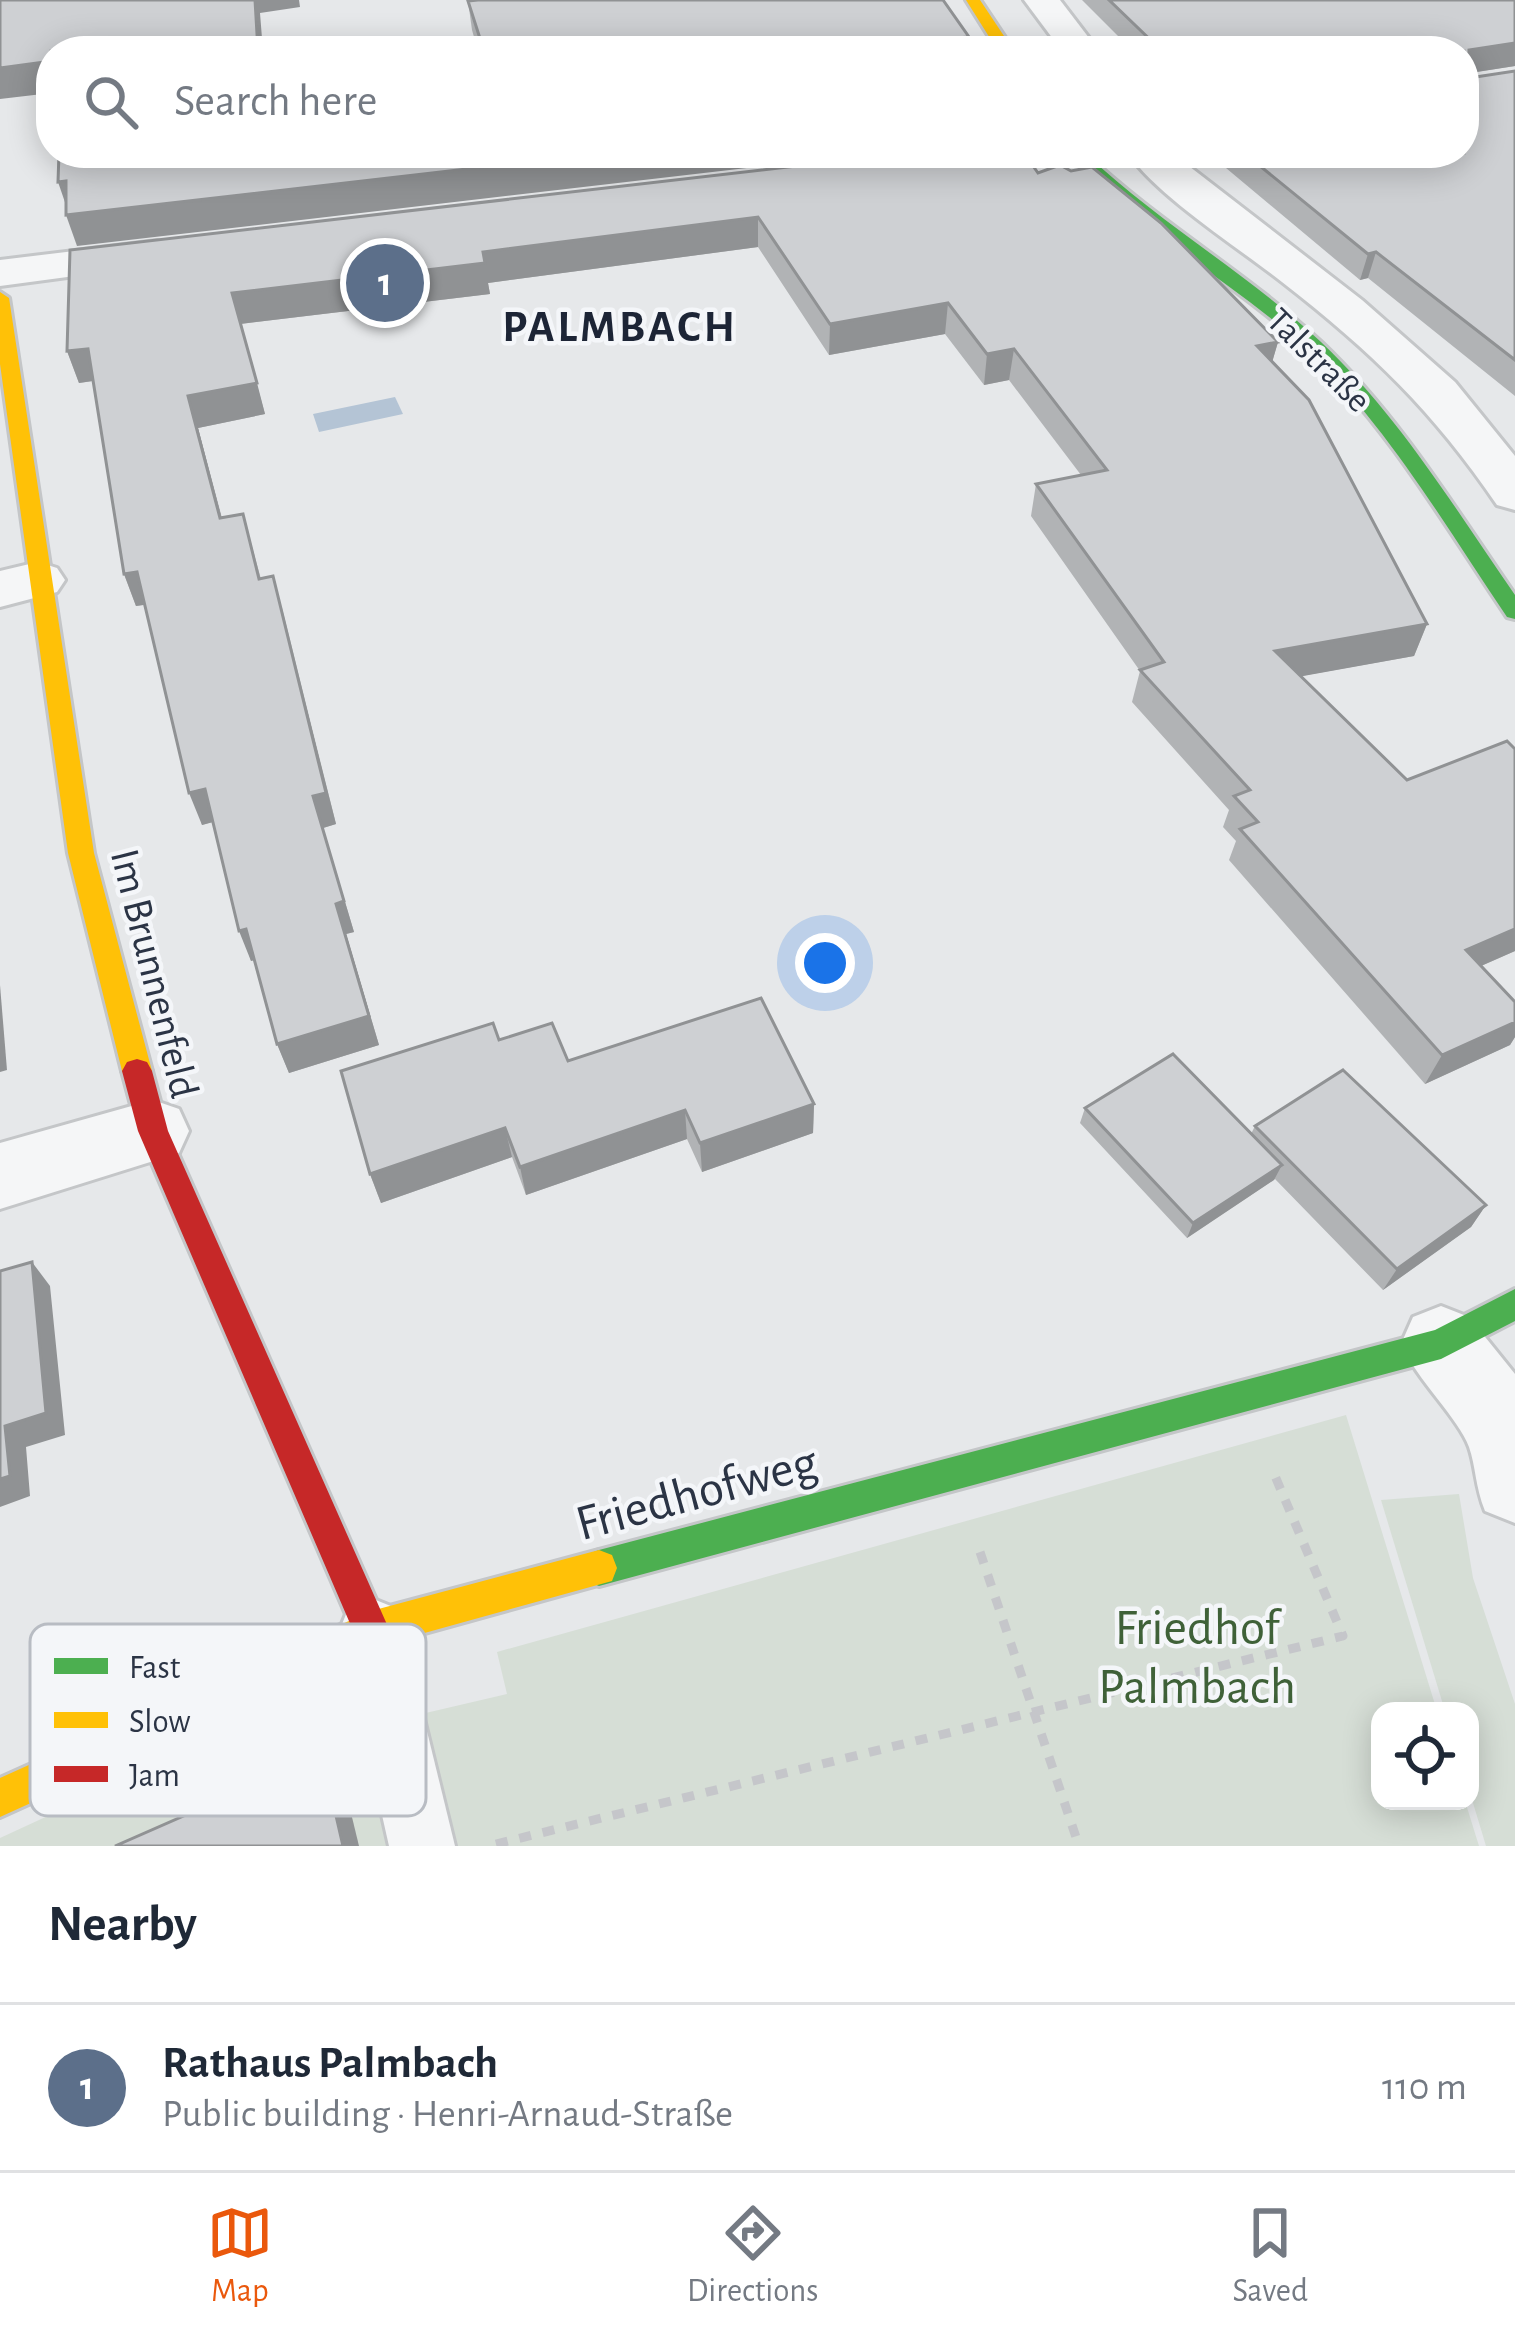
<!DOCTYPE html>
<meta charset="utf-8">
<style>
body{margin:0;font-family:"Alegreya Sans",sans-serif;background:#f6f6f7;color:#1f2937}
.controls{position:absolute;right:36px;bottom:36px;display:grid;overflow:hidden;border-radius:24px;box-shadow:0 6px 30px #0003}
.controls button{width:108px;height:108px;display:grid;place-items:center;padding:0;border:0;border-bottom:3px solid #e0e1e3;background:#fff;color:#1f2937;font:60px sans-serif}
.you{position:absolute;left:825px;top:963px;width:42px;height:42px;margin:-30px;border:9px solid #fff;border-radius:50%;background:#1a73e8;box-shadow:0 0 0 18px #1a73e833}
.badge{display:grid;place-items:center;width:78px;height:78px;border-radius:50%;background:#ea580c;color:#fff;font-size:39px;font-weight:700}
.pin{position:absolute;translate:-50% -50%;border:6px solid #fff;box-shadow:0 3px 12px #0006}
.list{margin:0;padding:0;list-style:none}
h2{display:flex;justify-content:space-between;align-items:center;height:156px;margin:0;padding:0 48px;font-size:51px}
h2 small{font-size:39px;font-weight:400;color:#747a83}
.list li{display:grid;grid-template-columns:78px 1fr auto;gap:36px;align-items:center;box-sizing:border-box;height:168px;padding:0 48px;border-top:3px solid #e0e1e3}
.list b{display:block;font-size:45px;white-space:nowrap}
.list p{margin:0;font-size:39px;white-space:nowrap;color:#747a83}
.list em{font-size:39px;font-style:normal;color:#747a83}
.icon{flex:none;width:66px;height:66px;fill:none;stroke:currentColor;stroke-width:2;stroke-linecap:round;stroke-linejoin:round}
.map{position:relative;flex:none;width:1515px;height:1846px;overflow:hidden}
.search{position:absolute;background:#fff;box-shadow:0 6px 30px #0003;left:36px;right:36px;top:36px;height:132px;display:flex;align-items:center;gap:30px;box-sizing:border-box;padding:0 42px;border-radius:48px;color:#747a83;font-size:45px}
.sheet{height:324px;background:#fff}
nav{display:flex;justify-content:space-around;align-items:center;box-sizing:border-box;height:168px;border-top:3px solid #e0e1e3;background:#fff;font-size:33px;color:#747a83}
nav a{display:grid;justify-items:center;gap:6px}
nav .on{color:#ea580c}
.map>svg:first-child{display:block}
.green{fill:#d6ded6}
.water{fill:#b4c4d5}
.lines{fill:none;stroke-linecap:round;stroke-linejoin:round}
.lane-casing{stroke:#c4c6c8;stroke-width:6}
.street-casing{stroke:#c4c6c8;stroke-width:6}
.fast-casing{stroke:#c4c6c8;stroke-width:6}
.slow-casing{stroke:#c4c6c8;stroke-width:6}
.jam-casing{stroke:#c4c6c8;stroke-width:6}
.path{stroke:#c5c6ca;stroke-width:9;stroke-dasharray:12 12;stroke-linecap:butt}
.lane{fill:#f5f6f7;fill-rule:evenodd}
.street{fill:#f5f6f7;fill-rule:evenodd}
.fast{fill:#4caf50;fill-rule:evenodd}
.slow{fill:#ffc107;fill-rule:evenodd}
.jam{fill:#c62828;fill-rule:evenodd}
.wall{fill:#b1b3b5}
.shaded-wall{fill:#909294}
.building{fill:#ced0d3;stroke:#909294;stroke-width:3}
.labels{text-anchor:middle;stroke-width:9;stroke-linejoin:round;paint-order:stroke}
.far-street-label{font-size:36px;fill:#2b3445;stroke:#f4f6f9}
.street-label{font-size:42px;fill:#2b3445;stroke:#f4f6f9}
.far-district-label{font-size:45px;font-weight:bold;letter-spacing:3px;fill:#1d2536;stroke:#f4f6f9}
.near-street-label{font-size:51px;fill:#2b3445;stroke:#f4f6f9}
.near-park-label{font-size:51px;fill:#3f6138;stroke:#f4f6f9}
.key{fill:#f4f6f9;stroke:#b8bcc3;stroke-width:3}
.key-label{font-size:33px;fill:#2b3445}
</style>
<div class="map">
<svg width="1515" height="1846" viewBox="0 0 1515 1846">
<rect width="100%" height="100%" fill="#e6e8ea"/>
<g class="green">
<polygon points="1346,1415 1437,1711 1380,1711 1380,1801 1465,1801 1479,1846 0,1846 0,1838 314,1693 323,1737 507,1694 497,1652"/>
<polygon points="1459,1494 1473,1578 1515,1704 1515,1846 1486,1846 1470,1793 1470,1711 1445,1711 1381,1500"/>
</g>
<polygon class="water" points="395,397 403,414 319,432 313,414"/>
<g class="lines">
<g class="lane-casing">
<polygon id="lane" points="371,1598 393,1607 402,1629 455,1846 389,1846 340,1629 349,1607"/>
</g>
<g class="street-casing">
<g id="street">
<polygon points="1024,0 1060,0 1099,51 1062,51"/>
<path d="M 1128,153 L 1172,153 L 1362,300 L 1455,382 L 1515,456 L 1515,510 L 1497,505 C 1433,411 1372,352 1282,282 C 1239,248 1158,197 1128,153 Z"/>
<polygon points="157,241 172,245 179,254 172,263 0,286 0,260"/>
<polygon points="38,562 57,568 65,580 57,592 0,607 0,571"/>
<polygon points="153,1100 179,1109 189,1131 179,1153 0,1209 0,1143"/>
<path d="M 1441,1306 L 1469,1317 L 1515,1374 L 1515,1523 L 1485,1511 C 1475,1486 1476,1467 1469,1447 C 1459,1419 1417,1380 1401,1344 L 1413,1317 Z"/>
</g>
</g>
<g class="fast-casing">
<g id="fast">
<path d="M 1068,153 L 1085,153 C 1159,223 1247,273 1321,342 C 1399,416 1454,507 1515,595 L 1515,619 L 1507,617 C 1444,524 1386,423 1303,346 C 1228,277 1134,230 1068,153 Z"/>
<polygon points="1515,1289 1515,1321 1441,1359 599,1586 586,1581 581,1568 586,1555 599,1550 1435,1330"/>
</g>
</g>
<g class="slow-casing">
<g id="slow">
<polygon points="966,0 980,0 1014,51 998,51"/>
<polygon points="0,292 9,298 94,853 152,1071 147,1080 137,1083 127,1080 122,1071 68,853 0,364"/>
<polygon points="599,1550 612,1555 617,1568 612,1581 374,1647 0,1817 0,1778 371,1611"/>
</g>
</g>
<g class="jam-casing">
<polygon id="jam" points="137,1059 147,1062 152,1071 168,1131 389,1629 384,1642 371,1647 358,1642 138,1131 122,1071 127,1062"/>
</g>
<g class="path">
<polyline points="980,1552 1079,1846"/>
<polyline points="496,1844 1343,1636 1272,1469"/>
</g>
<use href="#lane" class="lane"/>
<use href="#street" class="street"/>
<use href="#fast" class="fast"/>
<use href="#slow" class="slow"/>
<use href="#jam" class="jam"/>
</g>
<g class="wall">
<polygon points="1082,0 1515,0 1515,66 1469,73 1469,78 1515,71 1515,396 1368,278 1360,280 1226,168 1228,160 1219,153 1464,153 1464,51 1133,51"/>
<polygon points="468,1 967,51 478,51 472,30"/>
<polygon points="909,153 1038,173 1278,342 1272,362 1427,624 1414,656 1301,676 1407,780 1515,749 1515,951 1481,966 1515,1002 1515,1037 1510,1045 1425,1084 1229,860 1236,841 1223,827 1229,810 1132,702 1140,671 1031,516 1036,484 1081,475 1009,380 984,385 945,334 829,355 758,247 488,283 490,294 240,324 265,414 198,428 222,518 243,514 261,579 282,608 336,824 323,828 354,932 346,934 379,1045 289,1073 277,1044 254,960 251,961 212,822 202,825 144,605 136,606 124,574 93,381 79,383 67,351"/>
<polygon points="499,1040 568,1061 814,1104 813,1133 702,1172 687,1139 526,1195 512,1157 381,1203 370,1174"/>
<polygon points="1085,1108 1251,1134 1255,1126 1486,1205 1471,1227 1383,1290 1275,1179 1187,1238 1080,1123"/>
</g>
<g class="shaded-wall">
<polygon points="255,0 299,0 300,7 260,13 263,51 258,51"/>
<polygon points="969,37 967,51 943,51 944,39"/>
<polygon points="1515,43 1515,66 1464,74 1469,50"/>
<polygon points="45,62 51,93 0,99 0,68"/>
<polygon points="606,153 876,153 77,246 66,215"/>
<polygon points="66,181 69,214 58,182"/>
<polygon points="758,217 758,247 488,283 490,294 240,324 232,293 483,252"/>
<polygon points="1376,252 1368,278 1360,280 1368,254"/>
<polygon points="948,303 945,334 829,355 830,324"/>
<polygon points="1278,342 1269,373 1257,346"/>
<polygon points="88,349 99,380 79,383 67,351"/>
<polygon points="1014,349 1009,380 984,385 987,354"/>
<polygon points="257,383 265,414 198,428 230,550 188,396"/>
<polygon points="137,572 149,604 136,606 124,574"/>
<polygon points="273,576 336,824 323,828 354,932 346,934 379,1045 289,1073 277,1044 336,904 313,796"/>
<polygon points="1427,624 1414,656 1265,683 1275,651"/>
<polygon points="205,789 217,821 202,825 189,793"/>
<polygon points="246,929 258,959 251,961 239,931"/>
<polygon points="1515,929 1515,951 1449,980 1466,950"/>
<polygon points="0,985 7,1070 0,1072"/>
<polygon points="1515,1022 1515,1037 1510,1045 1425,1084 1442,1055"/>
<polygon points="814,1104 813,1133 702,1172 700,1143"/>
<polygon points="685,1110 687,1139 526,1195 520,1167"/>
<polygon points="505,1128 512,1157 381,1203 370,1174"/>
<polygon points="1282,1165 1274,1180 1187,1238 1193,1223"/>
<polygon points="1486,1205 1471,1227 1383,1290 1397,1269"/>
<polygon points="32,1262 50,1286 65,1435 26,1447 30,1496 0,1507 0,1479 5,1426"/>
<polygon points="322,1755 342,1776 359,1846 343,1846"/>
</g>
<g class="building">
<polygon points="0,0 255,0 258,51 51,51 51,108 45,62 0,68"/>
<polygon points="478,0 943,0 969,37 944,39 952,51 484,51 468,1"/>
<polygon points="1109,0 1515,0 1515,43 1469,50 1469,78 1515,71 1515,360 1376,252 1368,254 1244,153 1464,153 1464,51 1162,51"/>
<polygon points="59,153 606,153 66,215 66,181 58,182"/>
<polygon points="909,153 1024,153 1038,173 1060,165 1071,171 1092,167 1161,223 1278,342 1257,346 1309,400 1427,624 1275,651 1407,780 1507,741 1515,749 1515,929 1466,950 1515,1002 1515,1022 1442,1055 1240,829 1258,822 1234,796 1250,790 1140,670 1164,662 1036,484 1107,470 1014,349 987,354 948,303 830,324 758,217 483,252 485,263 232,293 257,383 188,396 220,518 243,514 259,579 273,576 326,793 313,796 344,901 336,904 369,1016 277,1044 246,929 239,931 205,789 189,793 137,572 124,574 88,349 67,351 70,250"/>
<polygon points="761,998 814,1104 700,1143 685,1110 520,1167 505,1128 370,1174 341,1071 493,1023 499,1040 552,1023 568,1061"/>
<polygon points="1173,1054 1282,1165 1193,1223 1085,1108"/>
<polygon points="1343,1070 1486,1205 1397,1269 1255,1126"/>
<polygon points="32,1262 46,1413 5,1426 10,1476 0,1479 0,1271"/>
<polygon points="322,1755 343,1846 115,1846"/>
</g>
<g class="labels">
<g class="far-street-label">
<text transform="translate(1320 359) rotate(45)" y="13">Talstraße</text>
</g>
<g class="street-label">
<text transform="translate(156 973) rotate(76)" y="15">Im Brunnenfeld</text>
</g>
<g class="far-district-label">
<text x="620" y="341">PALMBACH</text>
</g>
<g class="near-street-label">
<text transform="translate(696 1491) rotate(-15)" y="18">Friedhofweg</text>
</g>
<g class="near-park-label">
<text x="1197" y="1644">Friedhof<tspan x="1197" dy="59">Palmbach</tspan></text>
</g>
</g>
<rect x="30" y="1624" width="396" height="192" rx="18" class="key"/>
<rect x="54" y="1658" width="54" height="16" fill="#4caf50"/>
<rect x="54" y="1712" width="54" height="16" fill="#ffc107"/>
<rect x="54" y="1766" width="54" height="16" fill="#c62828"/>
<g class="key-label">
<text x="129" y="1678">Fast</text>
<text x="129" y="1732">Slow</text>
<text x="129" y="1786">Jam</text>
</g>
</svg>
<div class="controls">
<button><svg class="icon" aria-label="locate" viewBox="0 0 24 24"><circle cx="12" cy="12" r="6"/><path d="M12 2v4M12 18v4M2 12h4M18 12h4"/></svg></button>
</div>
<div class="you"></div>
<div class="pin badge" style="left:385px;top:283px;background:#5c6f8a">1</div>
<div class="search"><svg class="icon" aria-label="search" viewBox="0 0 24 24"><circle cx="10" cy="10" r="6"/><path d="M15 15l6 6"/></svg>Search here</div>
</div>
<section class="sheet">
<h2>Nearby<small></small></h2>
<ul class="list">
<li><span class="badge" style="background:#5c6f8a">1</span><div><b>Rathaus Palmbach</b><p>Public building · Henri-Arnaud-Straße</p></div><em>110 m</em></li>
</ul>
</section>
<nav>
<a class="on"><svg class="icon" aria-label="map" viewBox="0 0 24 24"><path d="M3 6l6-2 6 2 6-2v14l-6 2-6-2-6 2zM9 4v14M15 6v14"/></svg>Map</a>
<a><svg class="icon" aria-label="directions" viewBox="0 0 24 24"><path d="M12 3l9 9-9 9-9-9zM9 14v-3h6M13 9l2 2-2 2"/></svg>Directions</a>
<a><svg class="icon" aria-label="saved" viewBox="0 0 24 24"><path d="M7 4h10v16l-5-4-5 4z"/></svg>Saved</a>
</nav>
